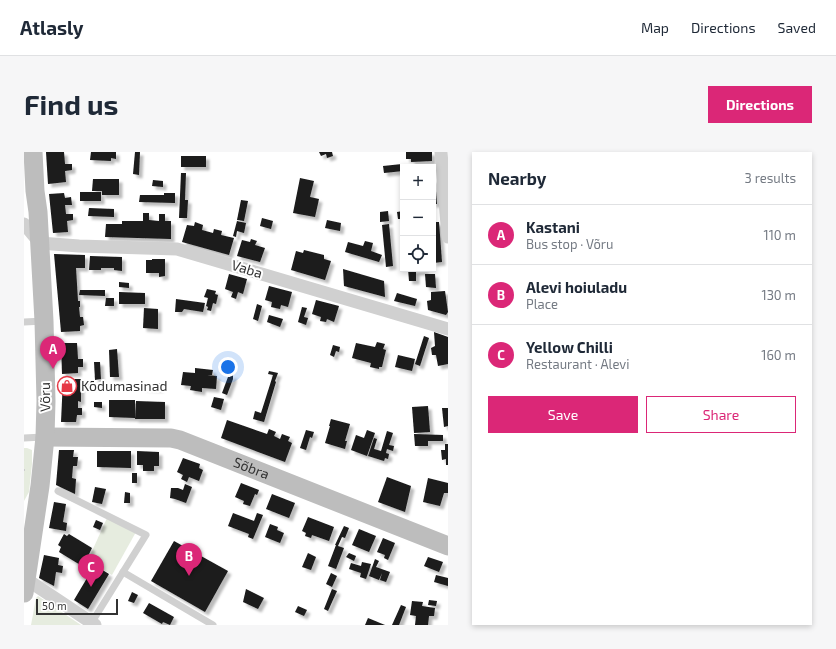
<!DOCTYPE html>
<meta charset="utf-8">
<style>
body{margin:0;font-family:"Exo 2",sans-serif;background:#f6f6f7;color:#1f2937}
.controls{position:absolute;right:12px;top:12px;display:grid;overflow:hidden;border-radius:0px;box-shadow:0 2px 6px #0003}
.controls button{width:36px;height:36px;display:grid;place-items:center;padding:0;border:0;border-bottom:1px solid #e0e1e3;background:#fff;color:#1f2937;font:20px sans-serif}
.scale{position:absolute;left:12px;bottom:10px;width:82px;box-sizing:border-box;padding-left:4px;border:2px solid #333;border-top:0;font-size:11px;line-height:14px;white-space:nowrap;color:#333;-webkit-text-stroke:3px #fff;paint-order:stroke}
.you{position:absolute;left:204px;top:215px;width:14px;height:14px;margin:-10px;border:3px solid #fff;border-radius:50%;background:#1a73e8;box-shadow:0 0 0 6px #1a73e833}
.badge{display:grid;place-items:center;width:26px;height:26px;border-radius:50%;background:#db2777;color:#fff;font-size:13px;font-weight:700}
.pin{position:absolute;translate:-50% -33px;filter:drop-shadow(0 1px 2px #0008)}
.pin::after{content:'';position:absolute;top:21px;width:14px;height:12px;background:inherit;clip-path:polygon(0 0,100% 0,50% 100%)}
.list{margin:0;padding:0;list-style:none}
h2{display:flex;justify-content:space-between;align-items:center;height:52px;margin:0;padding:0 16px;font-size:17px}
h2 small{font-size:13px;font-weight:400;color:#747a83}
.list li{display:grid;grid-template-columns:26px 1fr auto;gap:12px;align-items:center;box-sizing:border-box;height:60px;padding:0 16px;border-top:1px solid #e0e1e3}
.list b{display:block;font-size:15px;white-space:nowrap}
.list p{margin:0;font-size:13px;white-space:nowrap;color:#747a83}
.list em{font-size:13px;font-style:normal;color:#747a83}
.actions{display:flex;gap:8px;padding:12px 16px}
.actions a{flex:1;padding:9px 0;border:1px solid #db2777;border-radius:0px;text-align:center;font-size:14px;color:#db2777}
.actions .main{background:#db2777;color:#fff}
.icon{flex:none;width:22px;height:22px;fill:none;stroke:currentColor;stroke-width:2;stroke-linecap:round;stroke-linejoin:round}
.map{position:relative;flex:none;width:424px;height:473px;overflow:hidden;border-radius:0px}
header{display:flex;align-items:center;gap:24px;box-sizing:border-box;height:56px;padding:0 20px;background:#fff;border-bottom:1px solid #e0e1e3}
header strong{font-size:19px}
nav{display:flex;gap:22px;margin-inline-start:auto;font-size:14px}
.intro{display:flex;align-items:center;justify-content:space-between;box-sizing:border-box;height:96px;padding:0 24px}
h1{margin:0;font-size:28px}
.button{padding:10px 18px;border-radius:0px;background:#db2777;color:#fff;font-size:14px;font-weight:700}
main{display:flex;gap:24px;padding:0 24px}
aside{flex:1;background:#fff;border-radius:0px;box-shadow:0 2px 6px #0003}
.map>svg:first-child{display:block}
.green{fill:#e6ecdf}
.building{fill:#1a1a1a;filter:url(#shadow)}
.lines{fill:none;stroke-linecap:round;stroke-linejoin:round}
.path{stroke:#cdcdcd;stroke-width:2;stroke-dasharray:2 2;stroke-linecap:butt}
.lane{stroke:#d0d0d0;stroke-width:7}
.street{stroke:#d0d0d0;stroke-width:13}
.secondary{stroke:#bdbdbd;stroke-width:19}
.labels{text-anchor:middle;stroke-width:4;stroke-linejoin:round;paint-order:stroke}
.street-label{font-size:14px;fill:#333;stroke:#fff}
.poi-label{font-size:14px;fill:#333;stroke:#fff;text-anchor:start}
</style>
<header>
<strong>Atlasly</strong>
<nav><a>Map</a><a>Directions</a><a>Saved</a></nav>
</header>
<div class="intro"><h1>Find us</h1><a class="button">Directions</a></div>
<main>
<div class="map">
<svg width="424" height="473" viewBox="0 0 424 473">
<defs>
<filter id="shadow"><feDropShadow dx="3.5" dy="3.5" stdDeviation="1" flood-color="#0004"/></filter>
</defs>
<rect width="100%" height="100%" fill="#fff"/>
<g class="green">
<polygon points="0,296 3,296 8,298 8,312 5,340 0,349"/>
<polygon points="83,366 112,380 88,423 64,408"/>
<polygon points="14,444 57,473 7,473 12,446"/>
</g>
<g class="building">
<polygon points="22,0 40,0 41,12 48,12 48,18 41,19 42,30 24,32"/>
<polygon points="67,0 92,0 92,7 87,6 87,9 66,8"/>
<polygon points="111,0 116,0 115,23 109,22"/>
<polygon points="295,0 308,0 309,4 303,6 302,2 297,4"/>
<polygon points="382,0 408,0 408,9 387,10 387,7 382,7"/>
<rect x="157" y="4" width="25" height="11"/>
<polygon points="378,12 379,19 360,21 359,14"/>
<polygon points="157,21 162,21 161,48 164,48 163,66 155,66"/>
<polygon points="276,26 290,29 286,45 295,47 291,65 269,61"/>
<polygon points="69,27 95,27 95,43 78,43 78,39 68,39"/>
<polygon points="409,27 411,27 413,52 409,52"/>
<polygon points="129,28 139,29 139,35 128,34"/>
<rect x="56" y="40" width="21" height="9"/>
<polygon points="40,41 41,46 47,45 48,53 41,53 42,62 49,62 49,68 43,69 44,80 29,81 25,42"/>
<polygon points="140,41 151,41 151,51 115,50 116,43 140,43"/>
<polygon points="217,48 224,49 220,69 213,68"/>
<polygon points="65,56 90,57 90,65 64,64"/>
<polygon points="364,59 365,69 356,70 356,60"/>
<polygon points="379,59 379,67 374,67 373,60"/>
<polygon points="119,61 125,61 125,68 135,69 135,62 141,62 141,69 147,69 147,87 81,85 82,72 98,72 98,69 119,69"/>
<polygon points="238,66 249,69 247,77 236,74"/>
<polygon points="303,68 317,71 316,79 301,76"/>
<polygon points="213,69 222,71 220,81 213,79 212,85 209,84"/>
<polygon points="171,70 179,73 178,78 189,81 190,77 198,79 197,83 210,86 205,103 158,90 163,73 170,74"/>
<polygon points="409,70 415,70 418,110 409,111"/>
<polygon points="365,72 369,114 362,115 358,73"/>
<polygon points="227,87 233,89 231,93 241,96 236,110 213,104 218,88 226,90"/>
<polygon points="341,89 349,91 347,99 358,103 355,110 321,100 324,90 339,94"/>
<polygon points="280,98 300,103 300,107 307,109 301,128 267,118 272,99 279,101"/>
<polygon points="30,102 61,103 61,116 52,116 54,149 56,149 56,155 55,155 56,165 59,165 60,173 56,174 56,179 37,180"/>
<polygon points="66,104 98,105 98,119 90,118 90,116 77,116 77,118 65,118"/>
<polygon points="128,107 141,107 141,124 135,125 135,121 122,121 122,108 128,108"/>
<polygon points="319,117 360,129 361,145 320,134"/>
<polygon points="384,117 401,117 401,119 392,120 392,129 385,129"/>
<polygon points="205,122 223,127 219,142 214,140 212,147 207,145 209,140 201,137"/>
<polygon points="401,122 411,122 412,136 402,135"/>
<polygon points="95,130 105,131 105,136 95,135"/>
<polygon points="245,134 268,140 264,155 257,153 256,157 247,155 248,150 241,148"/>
<polygon points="183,137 192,139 191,142 194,143 192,152 189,151 187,159 183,158 184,155 182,154 184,146 180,145"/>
<polygon points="56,138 81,138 81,144 55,143"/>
<polygon points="421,139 424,160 422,163 404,158 403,149 407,148 407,140"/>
<polygon points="95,140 121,141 121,152 95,152"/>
<polygon points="373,141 393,147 391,154 370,149"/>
<polygon points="82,146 90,146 90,154 81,154"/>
<polygon points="152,147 181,151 179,160 160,157 158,160 151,160"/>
<polygon points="292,148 315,154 310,170 303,167 302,170 296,169 297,165 288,162"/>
<polygon points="233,152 238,154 234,169 229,167"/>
<polygon points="278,155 283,156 280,165 284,166 282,173 274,170"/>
<polygon points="120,156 134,157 134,177 119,176"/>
<polygon points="245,163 259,167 256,175 243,170"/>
<polygon points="410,180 424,185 424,212 414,214 412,203 408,203 407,196 411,194"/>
<polygon points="400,184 405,186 396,214 391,212"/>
<polygon points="353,190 361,192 359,197 362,198 358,215 355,215 355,217 346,215 347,211 328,206 332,191 351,195"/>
<polygon points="37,191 53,191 54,207 59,207 59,215 54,215 54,221 38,222"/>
<polygon points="309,193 316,195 315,200 312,199 310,205 306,203"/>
<polygon points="93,197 95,225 86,225 85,198"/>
<polygon points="374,203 391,207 388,219 371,215"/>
<polygon points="70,210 76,210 77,227 71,228"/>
<polygon points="171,216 189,218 188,223 183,223 193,224 192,237 178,236 178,240 166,238 167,234 157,233 159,220 171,221"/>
<polygon points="245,219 254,221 251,229 252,230 240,270 229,267 231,259 237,261 249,223 244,222"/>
<polygon points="207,223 209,223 209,227 203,243 198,241 204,225 206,225"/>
<polygon points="39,227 57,227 57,250 54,249 54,256 58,256 58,263 53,263 52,270 37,270"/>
<polygon points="60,229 70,229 70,235 59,235"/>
<polygon points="119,231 136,231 136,237 119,236"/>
<polygon points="190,245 200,247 197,258 187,255"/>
<polygon points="85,248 111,248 111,266 85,265"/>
<polygon points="112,249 141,250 141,267 111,267"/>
<polygon points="70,250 78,250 78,256 70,255"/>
<polygon points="404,254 406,280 390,281 388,255"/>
<polygon points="418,256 424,256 424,274 420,275"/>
<polygon points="307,267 326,272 321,289 323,289 321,297 301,291 306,274 305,274"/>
<polygon points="203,268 243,282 245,277 252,280 250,284 256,287 258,282 266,285 264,289 268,291 261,310 197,286"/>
<polygon points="282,278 290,280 288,286 286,285 282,298 276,296"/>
<polygon points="343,278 351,281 343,304 327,298 332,283 340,286"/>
<polygon points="363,279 369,281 365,293 370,294 369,299 363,297 362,301 365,302 364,307 361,306 360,309 344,304 350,286 353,287 350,297 357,299"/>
<polygon points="390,282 419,283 419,289 404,289 404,294 391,294"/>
<polygon points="421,292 424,292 424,313 422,313 422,307 418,308 417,298 421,298"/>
<polygon points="35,298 50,298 49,305 54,305 53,314 49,314 48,326 52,327 51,342 32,333"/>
<polygon points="73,299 107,299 107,316 73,315"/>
<polygon points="113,299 135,300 135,314 130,314 130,319 119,319 119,313 113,313"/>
<polygon points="159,306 176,312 175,316 179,318 175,329 165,325 163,330 157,327 159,323 153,320"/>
<rect x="108" y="321" width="5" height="10"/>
<polygon points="363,325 387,334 381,360 354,350"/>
<polygon points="404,326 424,331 424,341 420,341 416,354 399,350"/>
<polygon points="217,331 235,338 233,343 231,342 226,354 219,352 220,349 211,345"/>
<polygon points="161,332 168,335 162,351 151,347 146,346 147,336 154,336 159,338"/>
<polygon points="71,335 82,337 78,352 68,350"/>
<polygon points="101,340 106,341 106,351 100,351"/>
<polygon points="248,342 271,351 265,366 242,357"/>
<polygon points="30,350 42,352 39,370 43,371 42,379 25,376"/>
<polygon points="209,361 230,369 233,361 239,363 229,387 224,385 225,382 204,374"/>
<polygon points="284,365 310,375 305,389 288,383 287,386 281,384 282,381 278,379"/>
<polygon points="72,368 79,371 76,378 69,375"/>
<polygon points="246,372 254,375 253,378 260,381 256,391 241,385"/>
<polygon points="320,374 325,376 321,386 318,385 314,394 320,396 312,417 304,414 312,393 311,393"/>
<polygon points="335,377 352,384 345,400 328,393"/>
<polygon points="40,382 43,384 45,382 68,396 62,408 85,422 64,457 50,448 66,421 57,416 58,414 35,400 37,395 34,393"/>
<polygon points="359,386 371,391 364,408 360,406 361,403 353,400"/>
<polygon points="150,389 204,419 181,460 127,429"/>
<polygon points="284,401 292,405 287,418 278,415"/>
<polygon points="325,401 332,404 330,409 322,405"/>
<polygon points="20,403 35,406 34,413 39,414 38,421 32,420 30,434 15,426"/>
<polygon points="404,405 419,410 415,420 400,414"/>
<polygon points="351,407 355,409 352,415 366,420 362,430 356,428 358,421 355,428 345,424"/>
<polygon points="338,410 347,412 342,427 336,425 337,421 325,417 327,411 337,414"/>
<polygon points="307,421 313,424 308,435 302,432"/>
<polygon points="412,423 424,426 424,434 410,430"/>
<polygon points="222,437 240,446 234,457 219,450"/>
<polygon points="308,437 313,439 304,459 300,457"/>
<polygon points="108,440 114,443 110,451 104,449"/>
<polygon points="405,448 413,449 412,454 404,453"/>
<polygon points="388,449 399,450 398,454 411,456 410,464 405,464 404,473 391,473 392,464 386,463"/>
<polygon points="125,451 150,465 146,473 139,470 138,472 119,461"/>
<polygon points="377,453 382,455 375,473 368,473"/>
<polygon points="274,454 283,458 280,464 271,460"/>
<polygon points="344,466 361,473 341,473"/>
</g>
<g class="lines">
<polyline class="path" points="0,318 1,318"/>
<g class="lane">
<polyline points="0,170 20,169"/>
<polyline points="0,286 19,285"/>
<polyline points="34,339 122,383 68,470"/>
<polyline points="99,420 189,473"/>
</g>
<g class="street">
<polyline points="417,0 424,85"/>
<polyline points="0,72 16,91 55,94 153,97 424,177"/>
<polyline points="2,427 71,473"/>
</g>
<g class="secondary">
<path id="s1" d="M 21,285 L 147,286 L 156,288 L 424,394"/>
<polyline points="0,441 16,334 21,285 22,249 20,169 14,60 11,39 9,0"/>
</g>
</g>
<defs>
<g id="shop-ring" transform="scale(1)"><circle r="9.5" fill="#fff" stroke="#e63946" stroke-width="1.5"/><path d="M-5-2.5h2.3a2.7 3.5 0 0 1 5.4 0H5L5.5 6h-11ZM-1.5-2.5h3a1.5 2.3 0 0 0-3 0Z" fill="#e63946"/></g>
</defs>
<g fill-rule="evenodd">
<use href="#shop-ring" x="43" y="234"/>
</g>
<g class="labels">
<g class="street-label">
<text transform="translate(223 117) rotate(17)" y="5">Vaba</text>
<text transform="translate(21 245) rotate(-91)" y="5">Võru</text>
<text dy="5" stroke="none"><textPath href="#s1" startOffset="212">Sõbra</textPath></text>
</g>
<g class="poi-label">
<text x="57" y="239">Kodumasinad</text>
</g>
</g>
</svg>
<div class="controls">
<button>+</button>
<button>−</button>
<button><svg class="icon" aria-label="locate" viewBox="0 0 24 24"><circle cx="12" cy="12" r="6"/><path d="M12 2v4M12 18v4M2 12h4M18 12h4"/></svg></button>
</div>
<div class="scale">50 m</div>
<div class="you"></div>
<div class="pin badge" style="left:29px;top:217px">A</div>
<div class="pin badge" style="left:165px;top:424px">B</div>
<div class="pin badge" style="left:67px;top:435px">C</div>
</div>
<aside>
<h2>Nearby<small>3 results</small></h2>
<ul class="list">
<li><span class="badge">A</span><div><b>Kastani</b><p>Bus stop · Võru</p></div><em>110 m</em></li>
<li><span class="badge">B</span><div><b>Alevi hoiuladu</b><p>Place</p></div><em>130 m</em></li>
<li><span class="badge">C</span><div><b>Yellow Chilli</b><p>Restaurant · Alevi</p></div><em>160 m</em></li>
</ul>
<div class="actions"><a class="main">Save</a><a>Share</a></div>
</aside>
</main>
